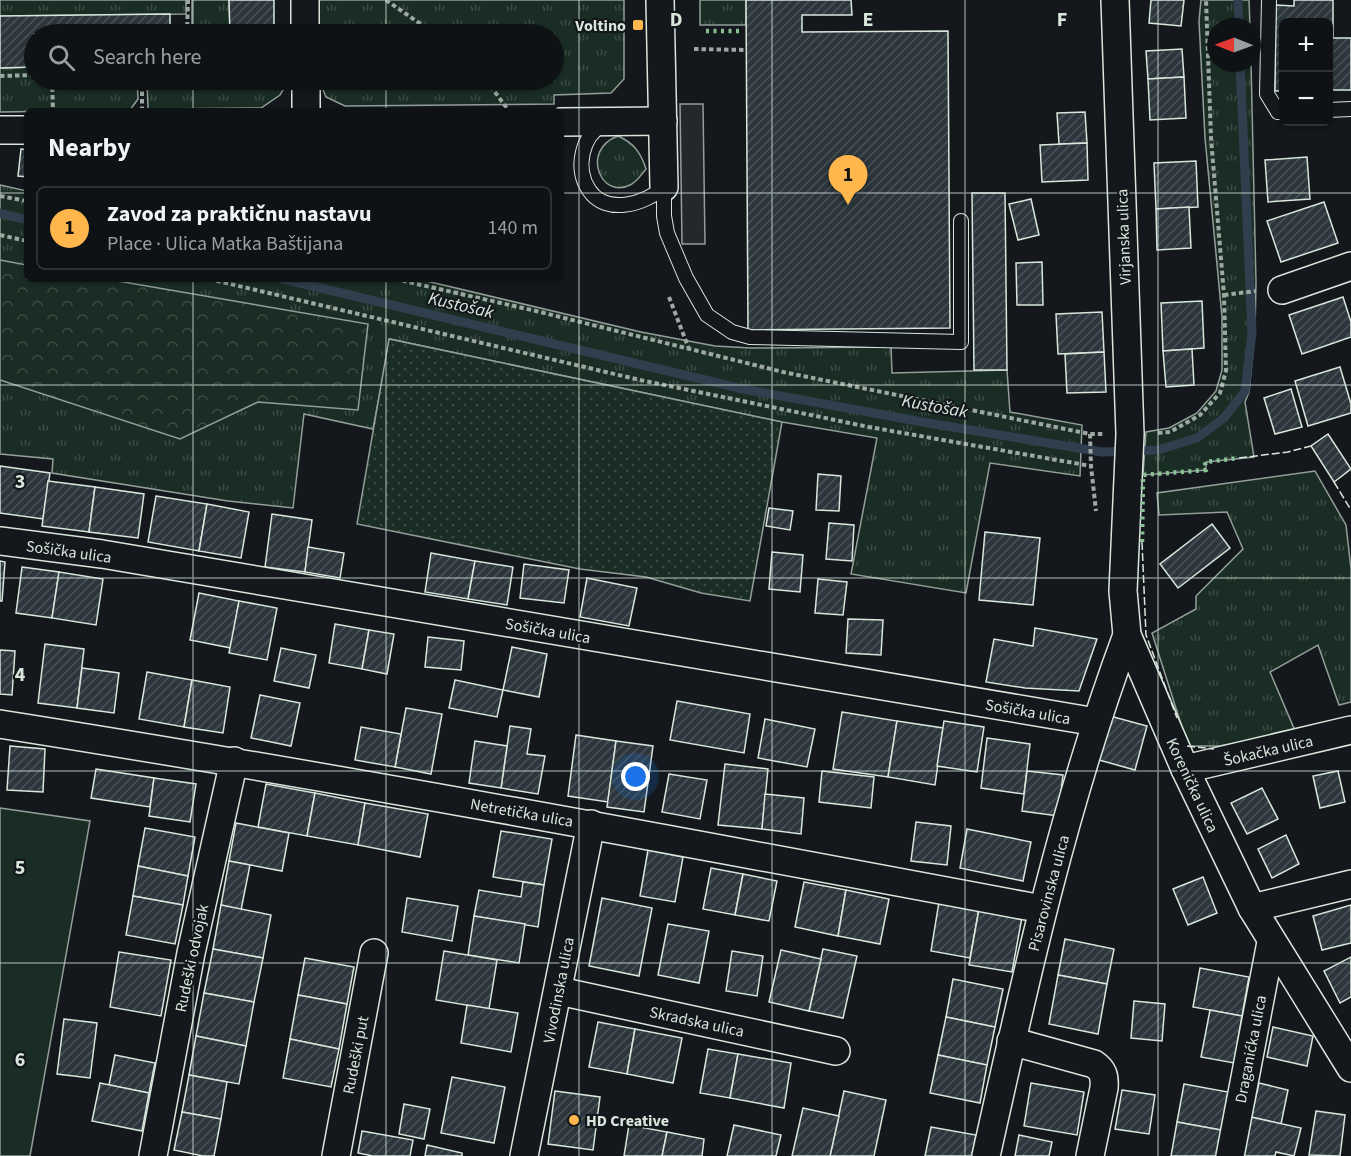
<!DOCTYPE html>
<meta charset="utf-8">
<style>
body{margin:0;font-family:"Source Sans 3",sans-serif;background:#1d2022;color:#f1f3f6}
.controls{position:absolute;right:18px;top:18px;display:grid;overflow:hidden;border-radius:9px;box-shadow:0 2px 4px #0004}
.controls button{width:54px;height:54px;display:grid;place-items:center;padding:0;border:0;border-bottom:2px solid #2f3234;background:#0f1215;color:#f1f3f6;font:30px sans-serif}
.compass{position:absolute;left:1207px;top:18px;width:54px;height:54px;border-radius:50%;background:#0f1215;box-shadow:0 2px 4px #0004;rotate:271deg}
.you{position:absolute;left:636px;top:777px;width:21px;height:21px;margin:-15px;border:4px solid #fff;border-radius:50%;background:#1a73e8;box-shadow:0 0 0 9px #1a73e833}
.badge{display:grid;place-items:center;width:39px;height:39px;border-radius:50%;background:#ffb74d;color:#111;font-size:20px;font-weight:700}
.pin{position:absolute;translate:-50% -50px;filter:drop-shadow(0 2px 3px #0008)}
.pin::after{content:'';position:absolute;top:32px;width:21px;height:18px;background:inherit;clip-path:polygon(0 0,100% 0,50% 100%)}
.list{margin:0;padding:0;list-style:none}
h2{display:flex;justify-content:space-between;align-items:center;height:78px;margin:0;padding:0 24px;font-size:26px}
h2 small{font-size:20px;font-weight:400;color:#9b9ea0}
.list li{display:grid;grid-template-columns:39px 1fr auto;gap:18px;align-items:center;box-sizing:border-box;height:84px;margin:0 12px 12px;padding:0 12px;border:2px solid #2f3234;border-radius:9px}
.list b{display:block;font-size:22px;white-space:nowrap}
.list p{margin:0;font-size:20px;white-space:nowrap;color:#9b9ea0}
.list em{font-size:20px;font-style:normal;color:#9b9ea0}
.icon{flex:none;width:33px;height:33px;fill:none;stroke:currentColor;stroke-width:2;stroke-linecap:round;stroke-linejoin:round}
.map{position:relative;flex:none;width:1351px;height:1156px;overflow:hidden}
.search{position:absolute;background:#0f1215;box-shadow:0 2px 4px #0004;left:24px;top:24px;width:540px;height:66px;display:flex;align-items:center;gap:15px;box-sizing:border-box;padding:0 21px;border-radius:33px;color:#9b9ea0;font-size:22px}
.panel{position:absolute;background:#0f1215;box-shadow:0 2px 4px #0004;left:24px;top:108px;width:540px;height:174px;border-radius:9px}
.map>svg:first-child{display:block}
.grass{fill:url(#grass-tufts);stroke:#939e99;stroke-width:1.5}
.forest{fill:url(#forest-crowns);stroke:#939e99;stroke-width:1.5}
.park{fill:url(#park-dots);stroke:#939e99;stroke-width:1.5}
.pitch{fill:#1a2d24;stroke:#939e99;stroke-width:1.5}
.parking{fill:#24282b;stroke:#939e99;stroke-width:1.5}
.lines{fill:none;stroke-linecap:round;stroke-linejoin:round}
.stream{stroke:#2f3f4d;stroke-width:9}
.building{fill:url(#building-hatch);stroke:#d8e6dc;stroke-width:1.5}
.service-casing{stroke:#d8e6dc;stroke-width:16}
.minor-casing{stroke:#d8e6dc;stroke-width:30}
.path{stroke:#9da8a2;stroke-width:4;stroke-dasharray:4.5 3;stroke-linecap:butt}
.service{stroke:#14181c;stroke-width:14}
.minor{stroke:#14181c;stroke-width:27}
.hedge{stroke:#8ac095;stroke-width:4.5;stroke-dasharray:3 4.5;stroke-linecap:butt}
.fence{stroke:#d8e6dc;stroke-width:1.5;stroke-dasharray:8 3;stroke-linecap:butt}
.grid{fill:none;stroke:#d8e6dc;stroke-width:1.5;stroke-opacity:0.55}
.poi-dot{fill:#ffb74d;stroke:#14181c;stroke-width:2}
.labels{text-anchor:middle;stroke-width:4.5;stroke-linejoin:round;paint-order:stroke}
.poi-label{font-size:16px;font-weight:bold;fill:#d8e6dc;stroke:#14181c;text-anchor:end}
.street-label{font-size:16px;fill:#d8e6dc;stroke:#14181c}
.water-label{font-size:18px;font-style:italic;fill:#d8e6dc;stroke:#14181c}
.grid-label{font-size:20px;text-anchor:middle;font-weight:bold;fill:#d8e6dc;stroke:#14181c;stroke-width:4.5;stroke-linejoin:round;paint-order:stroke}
</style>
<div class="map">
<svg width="1351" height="1156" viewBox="0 0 1351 1156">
<defs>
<pattern id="grass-tufts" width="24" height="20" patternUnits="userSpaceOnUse" patternTransform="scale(1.5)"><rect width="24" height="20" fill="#1a2d24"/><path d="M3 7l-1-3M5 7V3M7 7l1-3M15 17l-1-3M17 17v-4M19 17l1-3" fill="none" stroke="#3b4b43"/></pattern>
<pattern id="forest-crowns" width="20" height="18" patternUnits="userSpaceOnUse" patternTransform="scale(1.5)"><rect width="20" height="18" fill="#1a2d24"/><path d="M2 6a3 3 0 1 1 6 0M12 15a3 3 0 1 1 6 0" fill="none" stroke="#3b4b43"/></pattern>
<pattern id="park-dots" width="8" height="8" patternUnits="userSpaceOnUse" patternTransform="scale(1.5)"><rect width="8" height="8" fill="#1a2d24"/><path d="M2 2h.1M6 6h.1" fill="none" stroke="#3b4b43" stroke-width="1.8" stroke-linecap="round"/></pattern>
<pattern id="building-hatch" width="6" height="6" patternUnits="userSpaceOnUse" patternTransform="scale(1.5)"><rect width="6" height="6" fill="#2c363c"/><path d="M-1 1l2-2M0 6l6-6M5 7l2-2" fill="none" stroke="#4a5358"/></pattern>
</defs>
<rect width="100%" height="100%" fill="#14181c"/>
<g class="grass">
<polygon points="0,0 186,0 186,14 0,16"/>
<polygon points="192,0 229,0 230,34 192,34"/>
<polygon points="317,0 624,0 624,79 611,93 554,95 554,104 345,106 326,97 319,80 554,80 554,34 318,34"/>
<rect x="700" y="0" width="46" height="25"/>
<polygon points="1201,0 1249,0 1250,27 1216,27 1216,63 1251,63 1256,282 1255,333 1249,392 1245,402 1254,457 1206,462 1206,470 1143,475 1146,432 1169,428 1197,413 1216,391 1222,370 1222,317 1205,138 1199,21"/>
<polygon points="34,67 34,80 137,80 138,99 130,110 0,112 0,68"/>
<polygon points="147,80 230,80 231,86 286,85 280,95 261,108 148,109"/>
<path d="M 618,136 C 634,143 641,153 646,169 C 641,175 637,182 630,185 C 601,200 580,150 618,136 Z"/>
<polygon points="0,185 27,191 27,279 418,279 641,332 715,346 750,348 891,347 892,373 1007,370 1010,412 1082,425 1080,476 990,463 966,593 851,574 877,438 782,422 390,339 373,429 304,414 293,508 228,501 52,473 53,459 0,454"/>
<polygon points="1315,471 1346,525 1351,569 1351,702 1339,705 1318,645 1270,672 1296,733 1219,746 1188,746 1152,633 1196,609 1196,596 1243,549 1227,512 1159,515 1157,493"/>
</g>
<polygon class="forest" points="0,260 27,265 27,279 106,279 368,324 358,410 258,402 180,439 0,380"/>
<polygon class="park" points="389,339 782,422 750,601 701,593 646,577 580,569 357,524"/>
<polygon class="pitch" points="0,808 90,821 30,1156 0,1156"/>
<polygon class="parking" points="680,104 703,104 705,244 682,244"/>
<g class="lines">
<g class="stream">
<polyline points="1238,0 1239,27"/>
<polyline points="0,213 27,220"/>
<polyline points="283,279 743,389 928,423 1102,452 1158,450 1197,438 1224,418 1245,391 1252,332 1240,63"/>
</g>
</g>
<g class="building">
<polygon points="229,0 274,0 274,34 230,34"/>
<polygon points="746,0 851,0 852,15 802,15 802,32 948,31 950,328 748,330"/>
<polygon points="1151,0 1184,0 1181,26 1149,23"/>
<polygon points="1294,0 1333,0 1333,38 1351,38 1351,90 1332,90 1332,103 1328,103 1328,22 1284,22 1284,91 1275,91 1276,5 1294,6"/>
<polygon points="170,14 170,34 34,34 34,67 0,68 0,16"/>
<polygon points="1182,49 1184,77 1148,79 1146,51"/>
<polygon points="1184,77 1186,118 1150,120 1148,79"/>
<polygon points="230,80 275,80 275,85 230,86"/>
<polygon points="1085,112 1087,143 1059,144 1057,113"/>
<polygon points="1087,143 1088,180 1042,182 1040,145"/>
<polygon points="21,149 27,150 27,177 18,176"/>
<polygon points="1307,157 1310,199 1268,202 1265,160"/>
<polygon points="1196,161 1198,207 1156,209 1154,163"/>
<polygon points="972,193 1005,193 1007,370 974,370"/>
<polygon points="1031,199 1039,235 1018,240 1009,204"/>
<polygon points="1324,202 1338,243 1281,262 1267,221"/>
<polygon points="1189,207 1191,248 1157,250 1156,209"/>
<polygon points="1042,262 1043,305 1017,305 1016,263"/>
<polygon points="1343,297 1351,322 1351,337 1302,354 1289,315"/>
<polygon points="1202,301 1204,348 1163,351 1161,303"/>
<polygon points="1102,312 1104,352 1058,354 1056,314"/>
<polygon points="1192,349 1194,385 1166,387 1163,351"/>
<polygon points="1104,352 1106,392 1067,393 1065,354"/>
<polygon points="1340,367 1351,404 1351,413 1308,426 1295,381"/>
<polygon points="1291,389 1302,427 1275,434 1264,398"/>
<polygon points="1328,434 1351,469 1334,482 1311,446"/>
<polygon points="0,466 50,473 43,519 0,513"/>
<polygon points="818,474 841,476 839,511 816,510"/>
<polygon points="48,481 95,487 89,532 42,526"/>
<polygon points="95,487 144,494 138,538 89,532"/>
<polygon points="156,496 207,504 199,551 148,542"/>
<polygon points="207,504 249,512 241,558 199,551"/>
<polygon points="769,508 793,511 790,530 766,526"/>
<polygon points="272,514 312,520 305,572 265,567"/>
<polygon points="829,523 854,525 852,561 826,559"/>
<polygon points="1212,524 1230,548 1178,588 1160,564"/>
<polygon points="985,532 1040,538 1033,605 979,600"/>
<polygon points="308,547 344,553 340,578 305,572"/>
<polygon points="772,552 803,555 800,592 769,589"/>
<polygon points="431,553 475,561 468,599 425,592"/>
<polygon points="0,561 5,562 2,601 0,601"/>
<polygon points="475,561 513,567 507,605 468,599"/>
<polygon points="524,564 569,570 564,603 520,598"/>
<polygon points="22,567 59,572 52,618 16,613"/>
<polygon points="59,572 103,579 96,625 52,618"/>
<polygon points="587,578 637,588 629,626 580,617"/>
<polygon points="818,579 847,582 843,615 815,613"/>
<polygon points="199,593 239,601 231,648 190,640"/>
<polygon points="239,601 277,608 267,660 229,653"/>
<polygon points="848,619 883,620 881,655 846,653"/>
<polygon points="335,624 369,630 362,669 329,663"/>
<polygon points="1035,628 1097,639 1079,691 1025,688 986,682 994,639 1033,646"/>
<polygon points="369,630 394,634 387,674 362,669"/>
<polygon points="428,637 464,641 461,670 425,667"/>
<polygon points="45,644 84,649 77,708 38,703"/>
<polygon points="512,647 547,654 539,697 503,690"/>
<polygon points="281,648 316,655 309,688 274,681"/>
<polygon points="0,650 15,651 12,695 0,694"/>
<polygon points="82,668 119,673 114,713 77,708"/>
<polygon points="147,672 192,680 184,727 139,719"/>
<polygon points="192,680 230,687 223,733 184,727"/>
<polygon points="455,680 503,690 497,717 449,708"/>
<polygon points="260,695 300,703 291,746 251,738"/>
<polygon points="677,701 750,714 744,753 670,740"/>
<polygon points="406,708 442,714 431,774 395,767"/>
<polygon points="842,712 897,721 888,777 833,769"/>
<polygon points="1110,716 1147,726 1135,770 1099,760"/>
<polygon points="765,719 815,729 807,767 758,758"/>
<polygon points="897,721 943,728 935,785 888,777"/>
<polygon points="944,721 984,727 977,772 937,766"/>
<polygon points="510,726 531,729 527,754 545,756 538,794 501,788"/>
<polygon points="361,727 401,734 395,767 355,760"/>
<polygon points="576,735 616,741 608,802 568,796"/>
<polygon points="987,738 1030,744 1024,794 981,788"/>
<polygon points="475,741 507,746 501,788 469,783"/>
<polygon points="616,741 653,746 644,812 607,807"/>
<polygon points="10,746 45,749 43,792 7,790"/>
<polygon points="725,764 768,769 762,829 718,825"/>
<polygon points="96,769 154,778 150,807 91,798"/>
<polygon points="822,771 874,777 871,808 819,802"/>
<polygon points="1027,771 1063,775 1058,816 1022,811"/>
<polygon points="1338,771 1345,802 1320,808 1313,776"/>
<polygon points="669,774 707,780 700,819 662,812"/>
<polygon points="154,778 196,784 190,822 149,816"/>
<polygon points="266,784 315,793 307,836 258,827"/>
<polygon points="1262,788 1278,819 1247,834 1231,803"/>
<polygon points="315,793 365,803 358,845 307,836"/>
<polygon points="765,794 804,798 801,834 762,829"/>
<polygon points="365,803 428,814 420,857 358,845"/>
<polygon points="916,822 951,826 947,865 911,861"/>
<polygon points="236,823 289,833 282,871 229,861"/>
<polygon points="145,828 195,837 188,876 138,866"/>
<polygon points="967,829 1031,842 1023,881 960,868"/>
<polygon points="501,831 552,839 544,885 493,877"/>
<polygon points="1286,835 1299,864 1272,878 1258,849"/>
<polygon points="648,850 683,857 675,902 640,896"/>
<polygon points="229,861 250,865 241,910 221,905"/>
<polygon points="138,866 188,876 183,905 133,896"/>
<polygon points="711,868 743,874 735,915 703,909"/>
<polygon points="743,874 777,881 769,921 735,915"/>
<polygon points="1203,877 1217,913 1188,925 1173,889"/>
<polygon points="523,882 544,885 538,927 474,916 479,890 521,897"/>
<polygon points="804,882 846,890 838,936 795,927"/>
<polygon points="846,890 889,899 880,944 838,936"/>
<polygon points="133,896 183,905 175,944 126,935"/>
<polygon points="407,898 458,906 452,941 402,932"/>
<polygon points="602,898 652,908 639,976 589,966"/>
<polygon points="939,902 979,909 970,958 931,951"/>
<polygon points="221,905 271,915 263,958 213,949"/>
<polygon points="1351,905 1351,943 1322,950 1313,916"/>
<polygon points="979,909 1022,917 1012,972 969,965"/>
<polygon points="474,916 525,924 519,963 468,955"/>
<polygon points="668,924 709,931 699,983 658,975"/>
<polygon points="1065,939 1114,949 1107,984 1058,975"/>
<polygon points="213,949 263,958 254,1002 204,993"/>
<polygon points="823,949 857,956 843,1018 809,1011"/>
<polygon points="781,950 821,959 809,1011 769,1002"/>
<polygon points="444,951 497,960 489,1009 436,1000"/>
<polygon points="732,951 763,956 757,996 726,991"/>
<polygon points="119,952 171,960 161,1016 110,1007"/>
<polygon points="1351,957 1351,997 1340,1003 1324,971"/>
<polygon points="305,958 354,967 347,1004 298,995"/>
<polygon points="1200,968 1249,977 1242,1016 1193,1007"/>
<polygon points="1058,975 1107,984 1098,1034 1049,1024"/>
<polygon points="953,979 1003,989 995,1027 946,1017"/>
<polygon points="204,993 254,1002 246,1046 196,1036"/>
<polygon points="298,995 347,1004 339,1049 290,1039"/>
<polygon points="1134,1001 1165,1004 1162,1041 1131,1038"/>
<polygon points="467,1005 518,1013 511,1052 461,1043"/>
<polygon points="1210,1010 1242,1016 1234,1063 1201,1057"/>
<polygon points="946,1017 995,1027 987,1065 938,1055"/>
<polygon points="64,1019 97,1023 90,1078 57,1074"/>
<polygon points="598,1022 635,1029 627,1074 589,1067"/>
<polygon points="1273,1027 1313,1036 1307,1066 1267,1057"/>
<polygon points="635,1029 682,1038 673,1083 627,1074"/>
<polygon points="196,1036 246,1046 239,1084 189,1075"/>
<polygon points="290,1039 339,1049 331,1087 283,1078"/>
<polygon points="708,1049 738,1054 730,1098 700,1093"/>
<polygon points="738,1054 791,1063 784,1108 730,1098"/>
<polygon points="115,1055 155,1063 149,1093 109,1085"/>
<polygon points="938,1055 987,1065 980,1103 930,1093"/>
<polygon points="189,1075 227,1082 221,1119 182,1112"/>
<polygon points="452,1077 505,1087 494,1143 441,1133"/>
<polygon points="100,1083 149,1093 142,1131 92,1121"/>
<polygon points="1031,1083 1084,1092 1077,1135 1024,1126"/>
<polygon points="1259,1083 1288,1090 1281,1124 1251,1117"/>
<polygon points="1184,1084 1228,1092 1221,1130 1177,1122"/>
<polygon points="1122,1090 1155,1095 1149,1134 1115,1129"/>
<polygon points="555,1091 600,1097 593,1150 548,1144"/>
<polygon points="844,1091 886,1100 874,1156 830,1156"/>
<polygon points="404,1104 430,1109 424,1139 399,1134"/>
<polygon points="803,1108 839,1116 830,1156 792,1156"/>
<polygon points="1316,1111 1345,1115 1340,1156 1309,1155"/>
<polygon points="182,1112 221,1119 214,1156 203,1156 174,1150"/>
<polygon points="1251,1117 1301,1128 1294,1156 1276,1152 1275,1156 1243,1156"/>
<polygon points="1177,1122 1221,1130 1217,1156 1171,1156"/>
<polygon points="629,1125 667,1132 662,1156 624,1156"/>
<polygon points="734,1125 781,1135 776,1156 727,1156"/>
<polygon points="931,1127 976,1135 972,1156 925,1156"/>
<polygon points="362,1131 413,1140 410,1156 373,1156 358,1153"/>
<polygon points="667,1132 704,1139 702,1156 662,1156"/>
<polygon points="1019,1135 1052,1142 1049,1156 1015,1156"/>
<polygon points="427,1145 462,1153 462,1156 425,1156"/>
</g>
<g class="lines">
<g class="service-casing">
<g id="service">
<polyline points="1269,0 1267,94 1278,112 1284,112"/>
<polyline points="1328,110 1351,109"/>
<path d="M 604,124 C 581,136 575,169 589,190 C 606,216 645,204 664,187"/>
<polyline points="664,187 664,216 667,233 686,278 707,315 732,332 750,337 961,342 961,221"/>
</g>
</g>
<g class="minor-casing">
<g id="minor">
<polyline points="305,0 305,34"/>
<polyline points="660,0 664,187"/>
<polyline points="1115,0 1130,434 1123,591 1127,635 1185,769 1252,908 1351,1068"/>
<polyline points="306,80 306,111"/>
<polyline points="561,122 663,121"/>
<polyline points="0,130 27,130"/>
<polyline points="1282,290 1351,266"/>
<polyline points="0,541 102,554 1096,722"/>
<path d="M 0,724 C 349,779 695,844 1042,909"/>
<polyline points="1185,769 1351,730"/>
<polyline points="1252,908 1351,884"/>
<polyline points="559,991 836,1051"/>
<path d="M 1011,1041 L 1094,1064 C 1103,1070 1105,1076 1104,1088 L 1090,1156"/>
<polyline points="153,1156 191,953 234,761"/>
<polyline points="336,1156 374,953"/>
<polyline points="524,1156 591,824"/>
<path d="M 986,1156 C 1025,980 1064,804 1127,635"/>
<polyline points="1230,1156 1271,942"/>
</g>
</g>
<g class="path">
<polyline points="386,0 435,34"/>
<polyline points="187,34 188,0"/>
<polyline points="694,49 746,50"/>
<polyline points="0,76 34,75"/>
<polyline points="52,80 53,111"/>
<polyline points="486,80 509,111"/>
<polyline points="142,111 142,80"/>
<polyline points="0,196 27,201"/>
<polyline points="0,235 27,241"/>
<polyline points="209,279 640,380 869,427 1091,466"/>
<polyline points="395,279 536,311 783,372 1090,434 1103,434"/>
<polyline points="1224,295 1256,291"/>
<polyline points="669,297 689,349"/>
<polyline points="1158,433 1170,432 1200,415 1220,393 1226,371 1224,295 1211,138 1206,0"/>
<polyline points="1090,434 1091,466 1096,511"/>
</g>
<use href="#service" class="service"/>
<use href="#minor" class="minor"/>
<g class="hedge">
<polyline points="706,31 739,31"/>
<polyline points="1142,542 1143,475 1206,470 1205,462 1239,458"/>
</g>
<g class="fence">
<polyline points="1239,458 1288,452 1311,446"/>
<polyline points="1334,482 1351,510"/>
<polyline points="1142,542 1146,635 1177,718"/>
<polyline points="1187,746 1214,749"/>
</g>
</g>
<path class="grid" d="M 193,0 L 193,34M 386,0 L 386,34M 579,0 L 579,1156M 772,0 L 772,1156M 965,0 L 965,1156M 1158,0 L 1158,1156M 193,80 L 193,111M 386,80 L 386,111M 0,193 L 27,193M 561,193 L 1351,193M 193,279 L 193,1156M 386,279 L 386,1156M 0,385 L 1351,385M 0,578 L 1351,578M 0,771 L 1351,771M 0,963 L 1351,963"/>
<g class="poi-dot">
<rect x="632" y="19" width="12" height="12" rx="3"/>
<circle cx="574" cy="1120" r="6"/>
</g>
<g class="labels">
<g class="poi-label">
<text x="626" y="31">Voltino</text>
<text x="586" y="1126" text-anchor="start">HD Creative</text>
</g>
<g class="street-label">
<text transform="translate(1123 237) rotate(-92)" y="6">Virjanska ulica</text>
<text transform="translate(69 551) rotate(8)" y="6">Sošička ulica</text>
<text transform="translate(548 630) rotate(10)" y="6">Sošička ulica</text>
<text transform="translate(1028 711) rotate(10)" y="6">Sošička ulica</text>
<text transform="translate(1268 750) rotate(-13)" y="6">Šokačka ulica</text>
<text transform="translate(1193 785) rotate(65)" y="6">Korenička ulica</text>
<text transform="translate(522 812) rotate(10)" y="6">Netretička ulica</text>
<text transform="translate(1048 893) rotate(-75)" y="6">Pisarovinska ulica</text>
<text transform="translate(191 958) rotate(-78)" y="6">Rudeški odvojak</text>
<text transform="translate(558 990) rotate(-79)" y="6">Vivodinska ulica</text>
<text transform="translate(697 1021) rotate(12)" y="6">Skradska ulica</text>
<text transform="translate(1250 1049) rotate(-79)" y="6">Draganićka ulica</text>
<text transform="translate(355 1055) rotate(-79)" y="6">Rudeški put</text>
</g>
<g class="water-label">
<text transform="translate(461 305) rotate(13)" y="6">Kustošak</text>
<text transform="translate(935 406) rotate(10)" y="6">Kustošak</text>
</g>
</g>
<g class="grid-label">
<text x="676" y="26">D</text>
<text x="868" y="26">E</text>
<text x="1062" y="26">F</text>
<text x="20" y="488">3</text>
<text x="20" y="681">4</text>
<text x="20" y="874">5</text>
<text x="20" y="1066">6</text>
</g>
</svg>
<div class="controls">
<button>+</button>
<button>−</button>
</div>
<svg class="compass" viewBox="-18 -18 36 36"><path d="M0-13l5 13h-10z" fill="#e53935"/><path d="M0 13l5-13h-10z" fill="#9b9ea0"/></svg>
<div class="you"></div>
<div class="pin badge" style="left:848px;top:205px">1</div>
<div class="search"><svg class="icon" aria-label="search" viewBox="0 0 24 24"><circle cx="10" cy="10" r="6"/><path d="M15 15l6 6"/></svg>Search here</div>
<section class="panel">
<h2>Nearby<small></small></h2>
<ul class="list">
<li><span class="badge">1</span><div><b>Zavod za praktičnu nastavu</b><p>Place · Ulica Matka Baštijana</p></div><em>140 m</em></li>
</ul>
</section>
</div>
